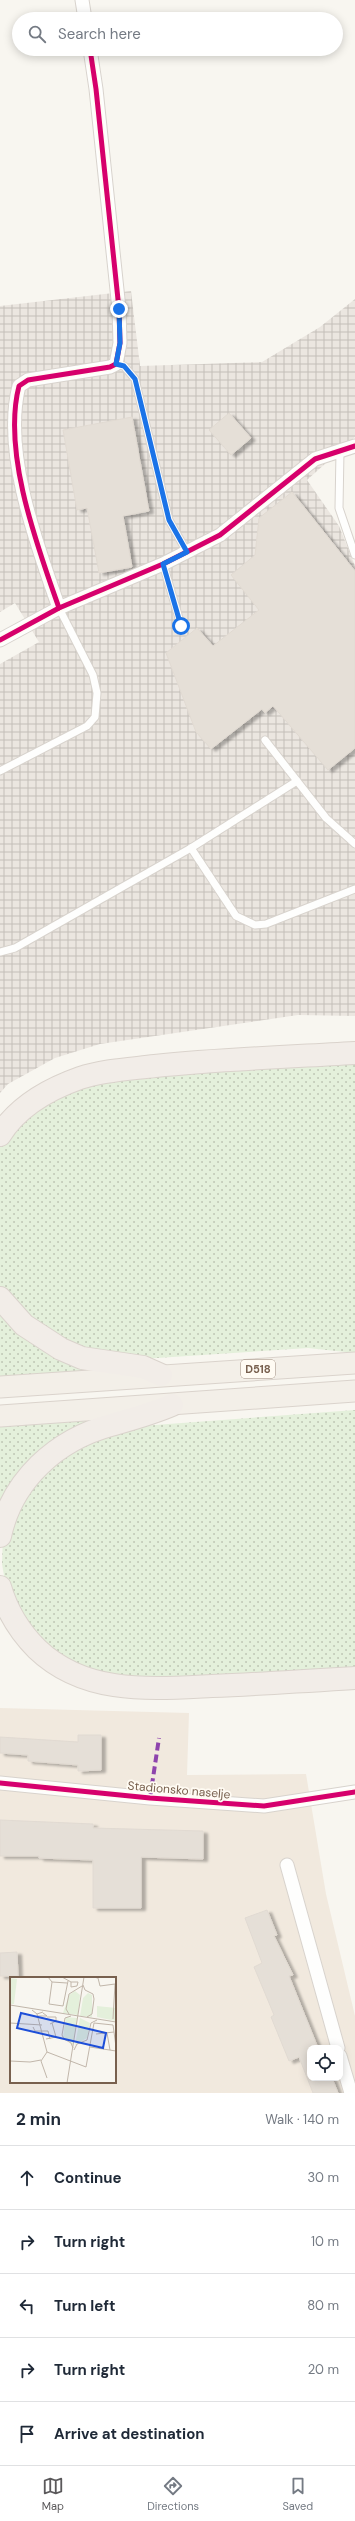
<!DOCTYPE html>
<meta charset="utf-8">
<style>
body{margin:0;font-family:"DM Sans",sans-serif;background:#f6f6f7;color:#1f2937}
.controls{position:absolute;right:12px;bottom:12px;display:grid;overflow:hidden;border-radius:8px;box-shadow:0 2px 10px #0003}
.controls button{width:36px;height:36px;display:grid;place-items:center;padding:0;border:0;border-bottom:1px solid #e0e1e3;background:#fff;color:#1f2937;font:20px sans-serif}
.stop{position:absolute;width:12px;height:12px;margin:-9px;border:3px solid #1a73e8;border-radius:50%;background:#fff}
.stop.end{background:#1a73e8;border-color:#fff;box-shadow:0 1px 4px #0008}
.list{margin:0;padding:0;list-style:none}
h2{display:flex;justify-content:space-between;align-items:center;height:52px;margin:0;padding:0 16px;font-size:17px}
h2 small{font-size:13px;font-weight:400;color:#747a83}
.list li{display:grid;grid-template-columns:26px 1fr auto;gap:12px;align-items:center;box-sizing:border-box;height:64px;padding:0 16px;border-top:1px solid #e0e1e3}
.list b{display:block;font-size:15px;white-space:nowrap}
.list em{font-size:13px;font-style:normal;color:#747a83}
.icon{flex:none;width:22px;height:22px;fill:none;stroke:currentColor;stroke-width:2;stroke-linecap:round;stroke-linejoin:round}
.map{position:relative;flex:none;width:355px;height:2093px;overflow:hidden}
.search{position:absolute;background:#fff;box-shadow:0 2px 10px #0003;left:12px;right:12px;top:12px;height:44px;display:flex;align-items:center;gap:10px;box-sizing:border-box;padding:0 14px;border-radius:22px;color:#747a83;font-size:15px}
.sheet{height:372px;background:#fff}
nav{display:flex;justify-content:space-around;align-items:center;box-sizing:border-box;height:56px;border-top:1px solid #e0e1e3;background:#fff;font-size:11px;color:#747a83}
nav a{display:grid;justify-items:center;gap:2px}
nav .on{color:#5b595b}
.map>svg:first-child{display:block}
.residential{fill:#f1e9de;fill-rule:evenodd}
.industrial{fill:url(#industrial-grid)}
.grass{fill:url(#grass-dots)}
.building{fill:#e5dfd7;stroke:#e1dad2;filter:url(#shadow)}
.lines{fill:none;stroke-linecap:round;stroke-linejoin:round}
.service-casing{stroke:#d8d3cd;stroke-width:9}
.minor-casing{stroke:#d8d3cd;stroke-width:15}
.primary-casing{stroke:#dad3cc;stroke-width:23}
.trunk-casing{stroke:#dad3cc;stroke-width:24}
.service{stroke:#fefefd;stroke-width:7}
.minor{stroke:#fefefd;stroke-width:13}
.primary{stroke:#f3efe8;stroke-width:21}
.trunk{stroke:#f2ede8;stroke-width:22}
.quiet{stroke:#8e44ad;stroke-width:4;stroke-dasharray:8 4;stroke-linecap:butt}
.cycleway-casing{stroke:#fffbf3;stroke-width:8}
.cycleway{stroke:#d6006c;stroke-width:5}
.route{stroke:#1a73e8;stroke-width:5}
.labels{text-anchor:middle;stroke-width:3.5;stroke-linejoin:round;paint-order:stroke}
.shield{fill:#fffbf3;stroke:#a08e80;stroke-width:1}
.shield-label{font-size:11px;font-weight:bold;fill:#78604e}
.street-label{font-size:12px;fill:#78604e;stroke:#fffbf3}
.inset-road{fill:none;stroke:#c1b6aa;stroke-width:1}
.view{fill:#1d4ed8;fill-opacity:0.15;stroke:#1d4ed8;stroke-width:2}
.inset-edge{fill:none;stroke:#78604e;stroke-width:2}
</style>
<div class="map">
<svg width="355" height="2093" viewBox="0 0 355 2093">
<defs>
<pattern id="industrial-grid" width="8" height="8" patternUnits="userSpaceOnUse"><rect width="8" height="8" fill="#ebe6e0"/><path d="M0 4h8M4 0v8" fill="none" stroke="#c3beb8"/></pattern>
<pattern id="grass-dots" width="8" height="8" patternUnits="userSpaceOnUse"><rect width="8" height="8" fill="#e4f0db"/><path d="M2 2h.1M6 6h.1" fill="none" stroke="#bec6b4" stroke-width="1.8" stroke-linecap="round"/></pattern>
<filter id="shadow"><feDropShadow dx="4.5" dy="2.5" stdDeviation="1" flood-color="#0004"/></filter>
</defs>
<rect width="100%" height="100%" fill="#f8f6f0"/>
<path class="residential" d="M 0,1708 L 189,1713 L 187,1775 L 306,1774 L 326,1894 L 355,2016 L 355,2093 L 0,2093 ZM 11,1978 L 115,1978 L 115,2082 L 11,2082 ZM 310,2048 L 340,2048 L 340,2078 L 310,2078 Z"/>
<polygon class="industrial" points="131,291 140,366 262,362 320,327 355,299 355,437 307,480 339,526 355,566 355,1016 298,1015 100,1044 55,1058 8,1084 0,1093 0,664 39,642 15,603 0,612 0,306"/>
<g class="grass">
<polygon points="355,1061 355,1353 308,1348 142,1359 90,1355 39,1330 0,1287 0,1145 8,1133 54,1096 119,1078"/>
<polygon points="0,1312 84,1365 85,1373 0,1378"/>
<polygon points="355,1410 355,1669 141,1681 100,1677 47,1653 6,1587 2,1564 3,1535 45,1464 128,1427"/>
<polygon points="89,1420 89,1425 0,1506 0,1426"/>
</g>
<g class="building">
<polygon points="229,413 251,438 231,455 209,430"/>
<polygon points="132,417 149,511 123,516 132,567 99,573 87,508 77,510 63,430"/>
<polygon points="292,492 355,571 355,748 328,770 273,706 265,713 262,709 211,749 196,732 166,653 197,628 213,646 259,610 231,575 255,555 259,518"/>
<polygon points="78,1735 101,1735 101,1770 78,1771 78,1765 28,1761 28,1755 0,1753 0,1737 78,1742"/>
<polygon points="0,1820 93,1824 93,1828 203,1831 203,1859 141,1857 141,1908 93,1908 93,1860 39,1858 39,1856 0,1856"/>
<polygon points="267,1910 277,1935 274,1936 293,1975 289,1976 318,2048 310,2048 310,2078 332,2078 338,2093 313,2093 299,2057 289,2061 271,2017 274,2015 254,1967 262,1963 245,1918"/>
<polygon points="17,1952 18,1976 0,1976 0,1953"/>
</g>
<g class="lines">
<g class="service-casing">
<g id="service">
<polyline points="116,364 124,366 135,379 169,520 187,552"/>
<polyline points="340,451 339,508 355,555"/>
<polyline points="163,564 181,625"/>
<polyline points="265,740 326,818 355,844"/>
<polyline points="0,771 87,726 95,717 97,693 93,675 59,608"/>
<polyline points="191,848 236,916 255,925 266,924 355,889"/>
<polyline points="0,952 15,948 191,848 297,781"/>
</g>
</g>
<g class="minor-casing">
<g id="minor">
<polyline points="82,0 85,19"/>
<path d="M 59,608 C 37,545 2,452 19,386 L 28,380 L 110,367 L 116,364 L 120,343 L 119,309 L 96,89 L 90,49"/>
<polyline points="0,640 59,608 163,564 220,535 315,459 355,446"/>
<polyline points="0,1783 150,1798 264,1806 355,1792"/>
<polyline points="287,1865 338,2048"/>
<polyline points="340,2056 351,2093"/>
</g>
</g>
<g class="primary-casing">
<g id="primary">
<polyline points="0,1387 355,1363"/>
<polyline points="0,1416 355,1391"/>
</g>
</g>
<g class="trunk-casing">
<g id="trunk">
<path d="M 0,1135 C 18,1106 49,1089 80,1078 C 104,1070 130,1069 155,1066 C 221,1059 288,1057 355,1053"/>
<polyline points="0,1298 24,1325 61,1349 82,1358 143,1367 161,1375"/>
<path d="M 0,1536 C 12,1480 56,1440 111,1425 C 132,1419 151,1414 172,1405"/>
<path d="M 0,1587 C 7,1611 19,1631 37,1649 C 85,1695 150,1689 212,1686 C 260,1684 307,1681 355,1678"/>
</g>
</g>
<use href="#service" class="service"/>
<use href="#minor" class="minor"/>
<use href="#primary" class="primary"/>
<use href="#trunk" class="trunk"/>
<polyline class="quiet" points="150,1798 159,1738"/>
<g class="cycleway-casing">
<g id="cycleway">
<path d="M 59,608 C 37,545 2,452 19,386 L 28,380 L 110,367 L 116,364 L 120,343 L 119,309 L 96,89 L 90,49"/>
<polyline points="0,640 59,608 163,564 220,535 315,459 355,446"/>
<polyline points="0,1783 150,1798 264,1806 355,1792"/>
</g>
</g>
<use href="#cycleway" class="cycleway"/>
</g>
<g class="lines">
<polyline class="route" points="119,309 120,343 116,364 124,366 135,379 169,520 187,552 163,564 181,626"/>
</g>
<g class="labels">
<rect class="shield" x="241" y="1360" width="34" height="18" rx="3"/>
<g class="shield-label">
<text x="258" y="1373">D518</text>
</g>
<g class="street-label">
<text transform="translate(179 1790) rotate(5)" y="4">Stadionsko naselje</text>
</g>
</g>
<g transform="translate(10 1977)">
<rect width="106" height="106" fill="#f8f6f0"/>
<path d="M 0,1 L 7,2 L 4,27 L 0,27 ZM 65,14 L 70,18 L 68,38 L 53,36 L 59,18 ZM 78,16 L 82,18 L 82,40 L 70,39 L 73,21 ZM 87,29 L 106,31 L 106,44 L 87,40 ZM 56,40 L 67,41 L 63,68 L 53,60 ZM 70,41 L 80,46 L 77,61 L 65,68 Z" fill="#e4f0db"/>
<path class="inset-road" d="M 38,0 L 42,5 L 39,27 L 53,29 L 58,4M 52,0 L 61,5 L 68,5 L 67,9 L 61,10 L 61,5M 83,0 L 88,1 L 90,9 L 105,7 L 103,42M 42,5 L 57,6M 73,8 L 75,13 L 83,17 L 84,22 L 82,37 L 77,40M 0,28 L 106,45M 22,33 L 27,37 L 33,35M 27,37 L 37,75M 59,37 L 56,32 L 59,17 L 72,9M 28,39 L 37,39 L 33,36M 61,39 L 55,41 L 52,58 L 54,62 L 61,66 L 63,71M 37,40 L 46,40 L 46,44 L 40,47M 0,46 L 32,48M 23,50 L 25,54 L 38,54 L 40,62M 97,56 L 100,73M 86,57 L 104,55 L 106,70M 36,62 L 46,60 L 42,46M 80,70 L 106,74M 64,73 L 67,67 L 77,63 L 81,46 L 87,43M 0,84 L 20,85 L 31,83M 37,101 L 31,84 L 37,75 L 76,90 L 84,46 L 103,48 L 104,55M 57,106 L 74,0"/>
<path class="view" d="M 11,36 L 96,56 L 93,71 L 7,51 Z"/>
<rect width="106" height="106" class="inset-edge"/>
</g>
</svg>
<div class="controls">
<button><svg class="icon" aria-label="locate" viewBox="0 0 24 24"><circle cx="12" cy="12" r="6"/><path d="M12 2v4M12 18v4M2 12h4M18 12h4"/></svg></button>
</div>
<div class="stop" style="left:181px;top:626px"></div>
<div class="stop end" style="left:119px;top:309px"></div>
<div class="search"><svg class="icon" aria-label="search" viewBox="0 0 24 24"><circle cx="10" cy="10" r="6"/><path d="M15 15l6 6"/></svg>Search here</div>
</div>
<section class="sheet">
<h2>2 min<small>Walk · 140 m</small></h2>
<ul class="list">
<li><svg class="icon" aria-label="ahead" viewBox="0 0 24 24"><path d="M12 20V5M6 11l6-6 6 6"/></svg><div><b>Continue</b></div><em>30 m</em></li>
<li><svg class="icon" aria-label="right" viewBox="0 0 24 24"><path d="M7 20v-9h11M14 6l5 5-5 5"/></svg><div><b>Turn right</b></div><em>10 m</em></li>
<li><svg class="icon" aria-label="left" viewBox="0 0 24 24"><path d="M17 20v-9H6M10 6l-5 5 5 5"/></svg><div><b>Turn left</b></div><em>80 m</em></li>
<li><svg class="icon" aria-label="right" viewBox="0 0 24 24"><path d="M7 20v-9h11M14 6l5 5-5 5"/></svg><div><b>Turn right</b></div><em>20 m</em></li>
<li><svg class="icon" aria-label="arrive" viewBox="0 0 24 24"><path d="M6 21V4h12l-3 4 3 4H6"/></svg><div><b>Arrive at destination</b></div></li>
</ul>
</section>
<nav>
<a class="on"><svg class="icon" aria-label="map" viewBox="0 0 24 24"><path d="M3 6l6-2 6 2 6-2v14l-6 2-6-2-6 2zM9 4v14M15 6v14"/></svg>Map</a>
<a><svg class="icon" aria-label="directions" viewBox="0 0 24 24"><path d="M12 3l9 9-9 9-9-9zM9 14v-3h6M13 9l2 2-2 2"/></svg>Directions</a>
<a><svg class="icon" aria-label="saved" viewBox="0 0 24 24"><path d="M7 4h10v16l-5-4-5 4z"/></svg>Saved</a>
</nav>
